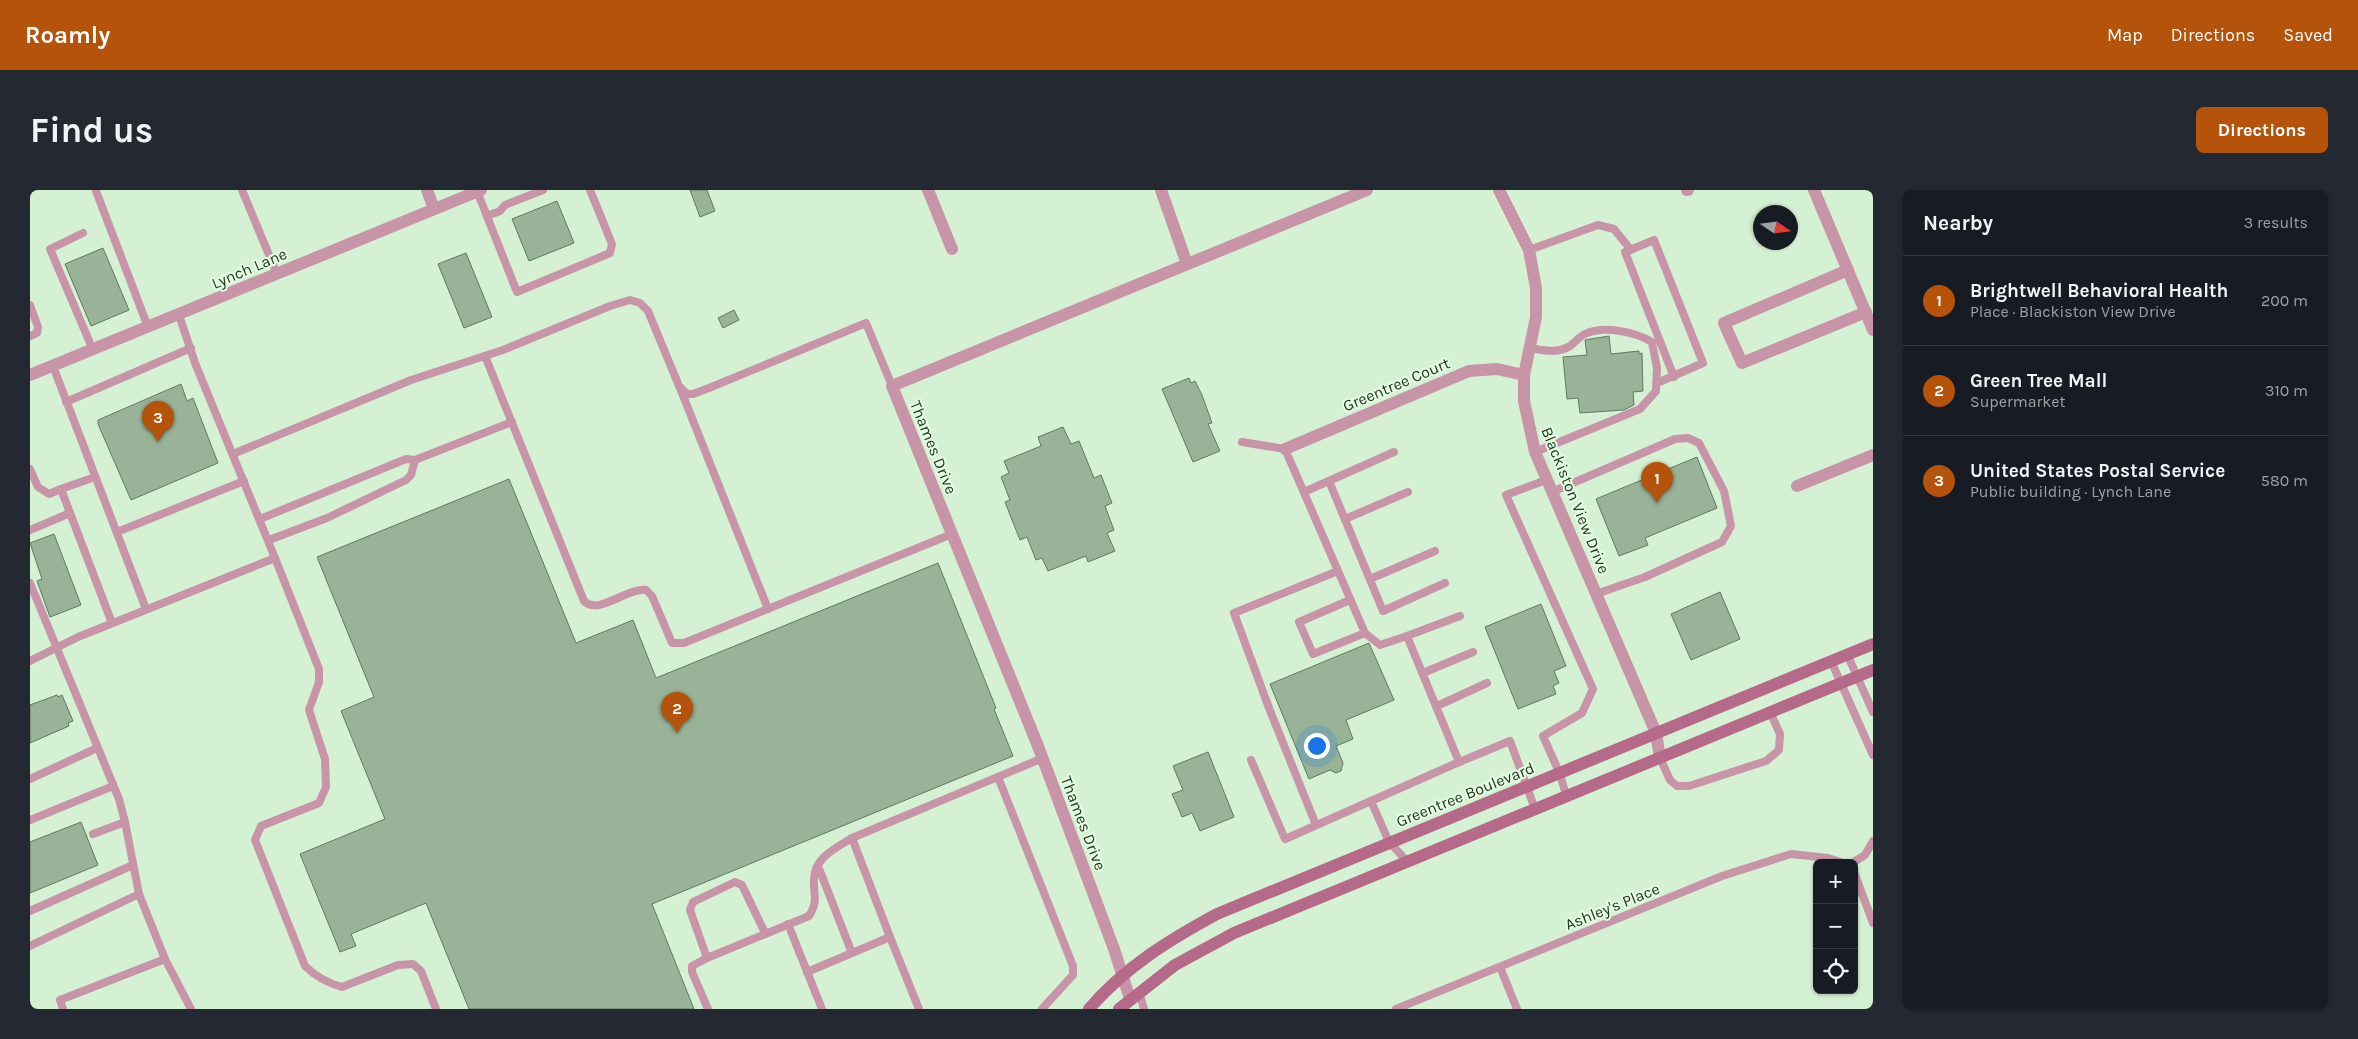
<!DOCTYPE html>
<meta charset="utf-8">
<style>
body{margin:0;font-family:Karla,sans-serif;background:#242831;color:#f1f3f6}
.controls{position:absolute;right:15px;bottom:15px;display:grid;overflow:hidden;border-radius:8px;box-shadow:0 1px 4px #0004}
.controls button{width:45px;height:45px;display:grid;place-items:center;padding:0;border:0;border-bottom:1px solid #363941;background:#171b24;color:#f1f3f6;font:25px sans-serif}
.compass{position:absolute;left:1723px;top:15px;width:45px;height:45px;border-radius:50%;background:#171b24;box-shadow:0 1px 4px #0004;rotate:103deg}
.you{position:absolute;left:1286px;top:555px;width:18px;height:18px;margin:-12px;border:4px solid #fff;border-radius:50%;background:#1a73e8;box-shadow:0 0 0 8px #1a73e833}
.badge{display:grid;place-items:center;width:32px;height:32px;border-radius:50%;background:#b45309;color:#fff;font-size:16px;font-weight:700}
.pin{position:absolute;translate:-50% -41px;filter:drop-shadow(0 1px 2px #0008)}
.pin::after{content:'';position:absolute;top:26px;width:18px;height:15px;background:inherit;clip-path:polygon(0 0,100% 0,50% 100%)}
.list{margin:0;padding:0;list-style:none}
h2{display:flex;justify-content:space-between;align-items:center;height:65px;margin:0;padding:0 20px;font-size:21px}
h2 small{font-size:16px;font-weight:400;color:#9ea1a6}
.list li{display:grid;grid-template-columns:32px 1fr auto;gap:15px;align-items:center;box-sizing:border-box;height:90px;padding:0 20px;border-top:1px solid #363941}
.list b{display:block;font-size:19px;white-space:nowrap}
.list p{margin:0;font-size:16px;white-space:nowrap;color:#9ea1a6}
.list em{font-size:16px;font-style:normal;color:#9ea1a6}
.icon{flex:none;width:28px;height:28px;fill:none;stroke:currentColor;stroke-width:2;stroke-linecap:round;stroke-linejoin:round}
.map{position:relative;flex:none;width:1843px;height:819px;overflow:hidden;border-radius:8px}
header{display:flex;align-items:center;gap:30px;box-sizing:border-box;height:70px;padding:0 25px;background:#b45309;color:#fff}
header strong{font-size:24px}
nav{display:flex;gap:28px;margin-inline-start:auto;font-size:18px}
.intro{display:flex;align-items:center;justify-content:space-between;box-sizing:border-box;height:120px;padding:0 30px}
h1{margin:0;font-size:35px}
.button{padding:12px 22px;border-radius:8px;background:#b45309;color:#fff;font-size:18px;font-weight:700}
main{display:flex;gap:30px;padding:0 30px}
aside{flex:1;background:#171b24;border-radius:8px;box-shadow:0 1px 4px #0004}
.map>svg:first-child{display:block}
.building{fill:#98b397;stroke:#60795f}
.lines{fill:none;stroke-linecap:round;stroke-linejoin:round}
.lane{stroke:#c894a8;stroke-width:8}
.street{stroke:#c894a8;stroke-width:12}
.secondary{stroke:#b56a89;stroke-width:12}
.labels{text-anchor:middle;stroke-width:4;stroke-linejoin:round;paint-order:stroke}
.street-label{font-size:16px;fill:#293328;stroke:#e2fee1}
</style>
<header>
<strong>Roamly</strong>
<nav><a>Map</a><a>Directions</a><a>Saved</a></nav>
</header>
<div class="intro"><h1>Find us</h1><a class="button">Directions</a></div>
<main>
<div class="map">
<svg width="1843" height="819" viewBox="0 0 1843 819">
<rect width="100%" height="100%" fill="#d5f1d4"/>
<g class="building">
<polygon points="660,0 677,0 685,21 670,27"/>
<polygon points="527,11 544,53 499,71 482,29"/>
<polygon points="73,58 99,120 61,136 35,74"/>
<polygon points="436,63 462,127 434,138 408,74"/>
<polygon points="704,120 709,130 693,138 688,128"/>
<polygon points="1579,146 1581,164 1609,161 1609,164 1612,163 1613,201 1603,202 1604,215 1594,220 1550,223 1548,208 1537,209 1533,167 1557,165 1555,150"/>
<polygon points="1159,188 1161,193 1165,191 1172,205 1182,233 1178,234 1190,261 1163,272 1132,199"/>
<polygon points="151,194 157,211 163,208 188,273 101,310 68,234 68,230"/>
<polygon points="1033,237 1041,254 1049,251 1064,288 1071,285 1082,313 1075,316 1084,340 1077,343 1085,361 1058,372 1056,366 1018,381 1012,368 1006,370 997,347 990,350 975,312 980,310 971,287 979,283 974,271 1011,256 1008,247"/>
<polygon points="1667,267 1687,318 1615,348 1618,355 1589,366 1566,309"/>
<polygon points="479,289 546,453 603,430 626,488 908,373 966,518 964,519 983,566 622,714 664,819 439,819 396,713 321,744 326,756 310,762 270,664 355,629 311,521 344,507 287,367"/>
<polygon points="24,344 51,415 20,427 7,391 12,389 0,353"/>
<polygon points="1690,402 1710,449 1661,470 1641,424"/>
<polygon points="1511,414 1536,476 1524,481 1529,493 1523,496 1526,504 1488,519 1455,437"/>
<polygon points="1339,453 1364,510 1316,530 1323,549 1306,556 1313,573 1311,581 1306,583 1300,580 1279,589 1240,494"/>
<polygon points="27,505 28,507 32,505 43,531 38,533 39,536 0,553 0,515"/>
<polygon points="1178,562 1204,627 1170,641 1162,623 1152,627 1147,615 1142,604 1153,600 1143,576"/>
<polygon points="51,632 68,675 0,703 0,652"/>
</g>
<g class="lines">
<g class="lane">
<polyline points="212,0 247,84"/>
<polyline points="66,1 118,137"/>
<polyline points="447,1 487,102 580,63 582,54 560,0"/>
<polyline points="457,26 470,21 475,15 513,0"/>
<polyline points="53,43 20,59 63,160"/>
<polyline points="1499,60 1568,35 1584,39 1601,60"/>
<polyline points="0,115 8,137 7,143 0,146"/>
<path d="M 1499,158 C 1513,160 1527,164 1540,156 C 1545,152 1550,146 1555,144 C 1574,135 1605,142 1622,152 L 1627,178 L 1626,201 L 1610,219 L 1505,262"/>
<path d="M 455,166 L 554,411 C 568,426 598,397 616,400 L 622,406 L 642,453 L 654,453 L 922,344"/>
<polyline points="23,176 116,419"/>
<polyline points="1627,193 1673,173 1624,50 1595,62 1644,187"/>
<polyline points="650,198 738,419"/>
<polyline points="36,212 161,158"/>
<polyline points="1212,252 1255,259 1335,443 1350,455 1377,446 1429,572 1341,611 1359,652 1377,671"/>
<polyline points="203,264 381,190 473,160 580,116 600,110 610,113 618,121 649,196 657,204 663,204 679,198 836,133 862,196"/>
<polyline points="0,279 8,297 19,304 31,299 40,323"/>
<polyline points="1516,290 1476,305 1563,499 1552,523 1513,546 1530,584 1536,605"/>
<polyline points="1299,291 1353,421 1415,393"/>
<polyline points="31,299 65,287"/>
<polyline points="1274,302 1364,262"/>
<polyline points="1522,302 1645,249 1658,248 1669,253 1694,301 1701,336 1692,352 1615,387 1566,404"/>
<polyline points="230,329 376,269 385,270 482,232"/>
<polyline points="1315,329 1378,302"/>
<polyline points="0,340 40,323 82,433"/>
<polyline points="87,342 214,291"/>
<polyline points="239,350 297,328 376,290 381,285 385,270"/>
<path d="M 245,368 L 289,479 L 289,492 L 279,520 L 295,569 L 296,597 L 289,613 L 231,636 L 225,650 L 275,776 C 286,787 297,793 312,797 L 368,775 L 383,774 L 391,781 L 406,819"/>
<polyline points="1340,389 1405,361"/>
<polyline points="0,393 89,609 95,632 109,704 135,769 161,819"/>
<polyline points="1320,410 1269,432 1283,464 1335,443"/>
<polyline points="1377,446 1430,426"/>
<polyline points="1817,464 1843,522"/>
<polyline points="0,471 48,447 245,368 165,173 149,125"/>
<polyline points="1801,471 1843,565"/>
<polyline points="1393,483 1443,462"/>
<polyline points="1407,516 1457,493"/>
<polyline points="1630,568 1640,590 1647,596 1659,596 1736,571 1749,560 1750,544 1740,522"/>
<polyline points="1221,570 1255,649 1341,611"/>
<polyline points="1427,573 1480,551 1505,619"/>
<polyline points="968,587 1043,776 1043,785 1012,819"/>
<polyline points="0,589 67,558"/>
<polyline points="0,630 83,596"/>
<polyline points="1286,635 1239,518 1204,423 1308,381"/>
<polyline points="63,644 95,632"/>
<polyline points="822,648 860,747"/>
<polyline points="1822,673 1835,665 1843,651"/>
<polyline points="788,676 822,763"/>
<polyline points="1824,682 1843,733"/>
<polyline points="0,721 103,675"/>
<polyline points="758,734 792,819"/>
<polyline points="0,756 109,704"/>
<polyline points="677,768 660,720 663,712 705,692 712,695 735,743"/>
<polyline points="1470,777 1487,819"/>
<polyline points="777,782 860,747 889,819"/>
<polyline points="1109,802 1114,819"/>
<polyline points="33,819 30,810 135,769"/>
<path d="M 678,819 L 662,782 L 662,776 L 677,768 L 779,726 C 789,710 783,706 784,689 C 784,668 806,658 822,648 L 1013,568"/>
<polyline points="1366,819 1692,686 1761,664 1798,668 1813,673"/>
</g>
<g class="street">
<polyline points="397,0 404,19"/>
<polyline points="898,0 922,59"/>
<polyline points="1131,0 1157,74"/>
<polyline points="1469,0 1499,60 1506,98 1506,127 1494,185 1494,211 1505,262 1626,543 1630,568"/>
<polyline points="1657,0 1658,0"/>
<polyline points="1784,0 1843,140"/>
<polyline points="1818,80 1694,133 1712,173 1836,122"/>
<polyline points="0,185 451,0"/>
<polyline points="1255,259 1439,181 1467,179 1494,185"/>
<polyline points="1767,296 1843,265"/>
<polyline points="1100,809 1084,759 1008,556 862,196 1337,0"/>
</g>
<g class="secondary">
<path d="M 1059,819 C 1095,777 1139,750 1187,724 L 1843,454"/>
<polyline points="1089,819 1145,775 1204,743 1843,480"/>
</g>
</g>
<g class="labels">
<g class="street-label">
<text transform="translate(219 78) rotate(-23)" y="6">Lynch Lane</text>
<text transform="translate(1366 194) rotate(-23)" y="6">Greentree Court</text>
<text transform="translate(904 257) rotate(68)" y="6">Thames Drive</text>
<text transform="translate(1546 310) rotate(68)" y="6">Blackiston View Drive</text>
<text transform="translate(1435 604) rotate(-22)" y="6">Greentree Boulevard</text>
<text transform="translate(1054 633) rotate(69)" y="6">Thames Drive</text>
<text transform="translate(1582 716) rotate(-22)" y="6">Ashley's Place</text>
</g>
</g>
</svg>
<div class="controls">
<button>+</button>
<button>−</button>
<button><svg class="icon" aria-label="locate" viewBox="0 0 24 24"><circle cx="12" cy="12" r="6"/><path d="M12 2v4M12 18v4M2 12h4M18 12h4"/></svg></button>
</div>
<svg class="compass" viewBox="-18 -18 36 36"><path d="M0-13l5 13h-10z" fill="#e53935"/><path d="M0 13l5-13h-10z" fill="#9ea1a6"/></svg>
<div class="you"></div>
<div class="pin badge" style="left:1627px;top:313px">1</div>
<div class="pin badge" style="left:647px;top:543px">2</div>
<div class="pin badge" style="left:128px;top:252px">3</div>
</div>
<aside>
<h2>Nearby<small>3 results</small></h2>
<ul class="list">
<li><span class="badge">1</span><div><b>Brightwell Behavioral Health</b><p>Place · Blackiston View Drive</p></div><em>200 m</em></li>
<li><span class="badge">2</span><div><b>Green Tree Mall</b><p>Supermarket</p></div><em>310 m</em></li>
<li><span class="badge">3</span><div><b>United States Postal Service</b><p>Public building · Lynch Lane</p></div><em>580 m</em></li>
</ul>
</aside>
</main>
